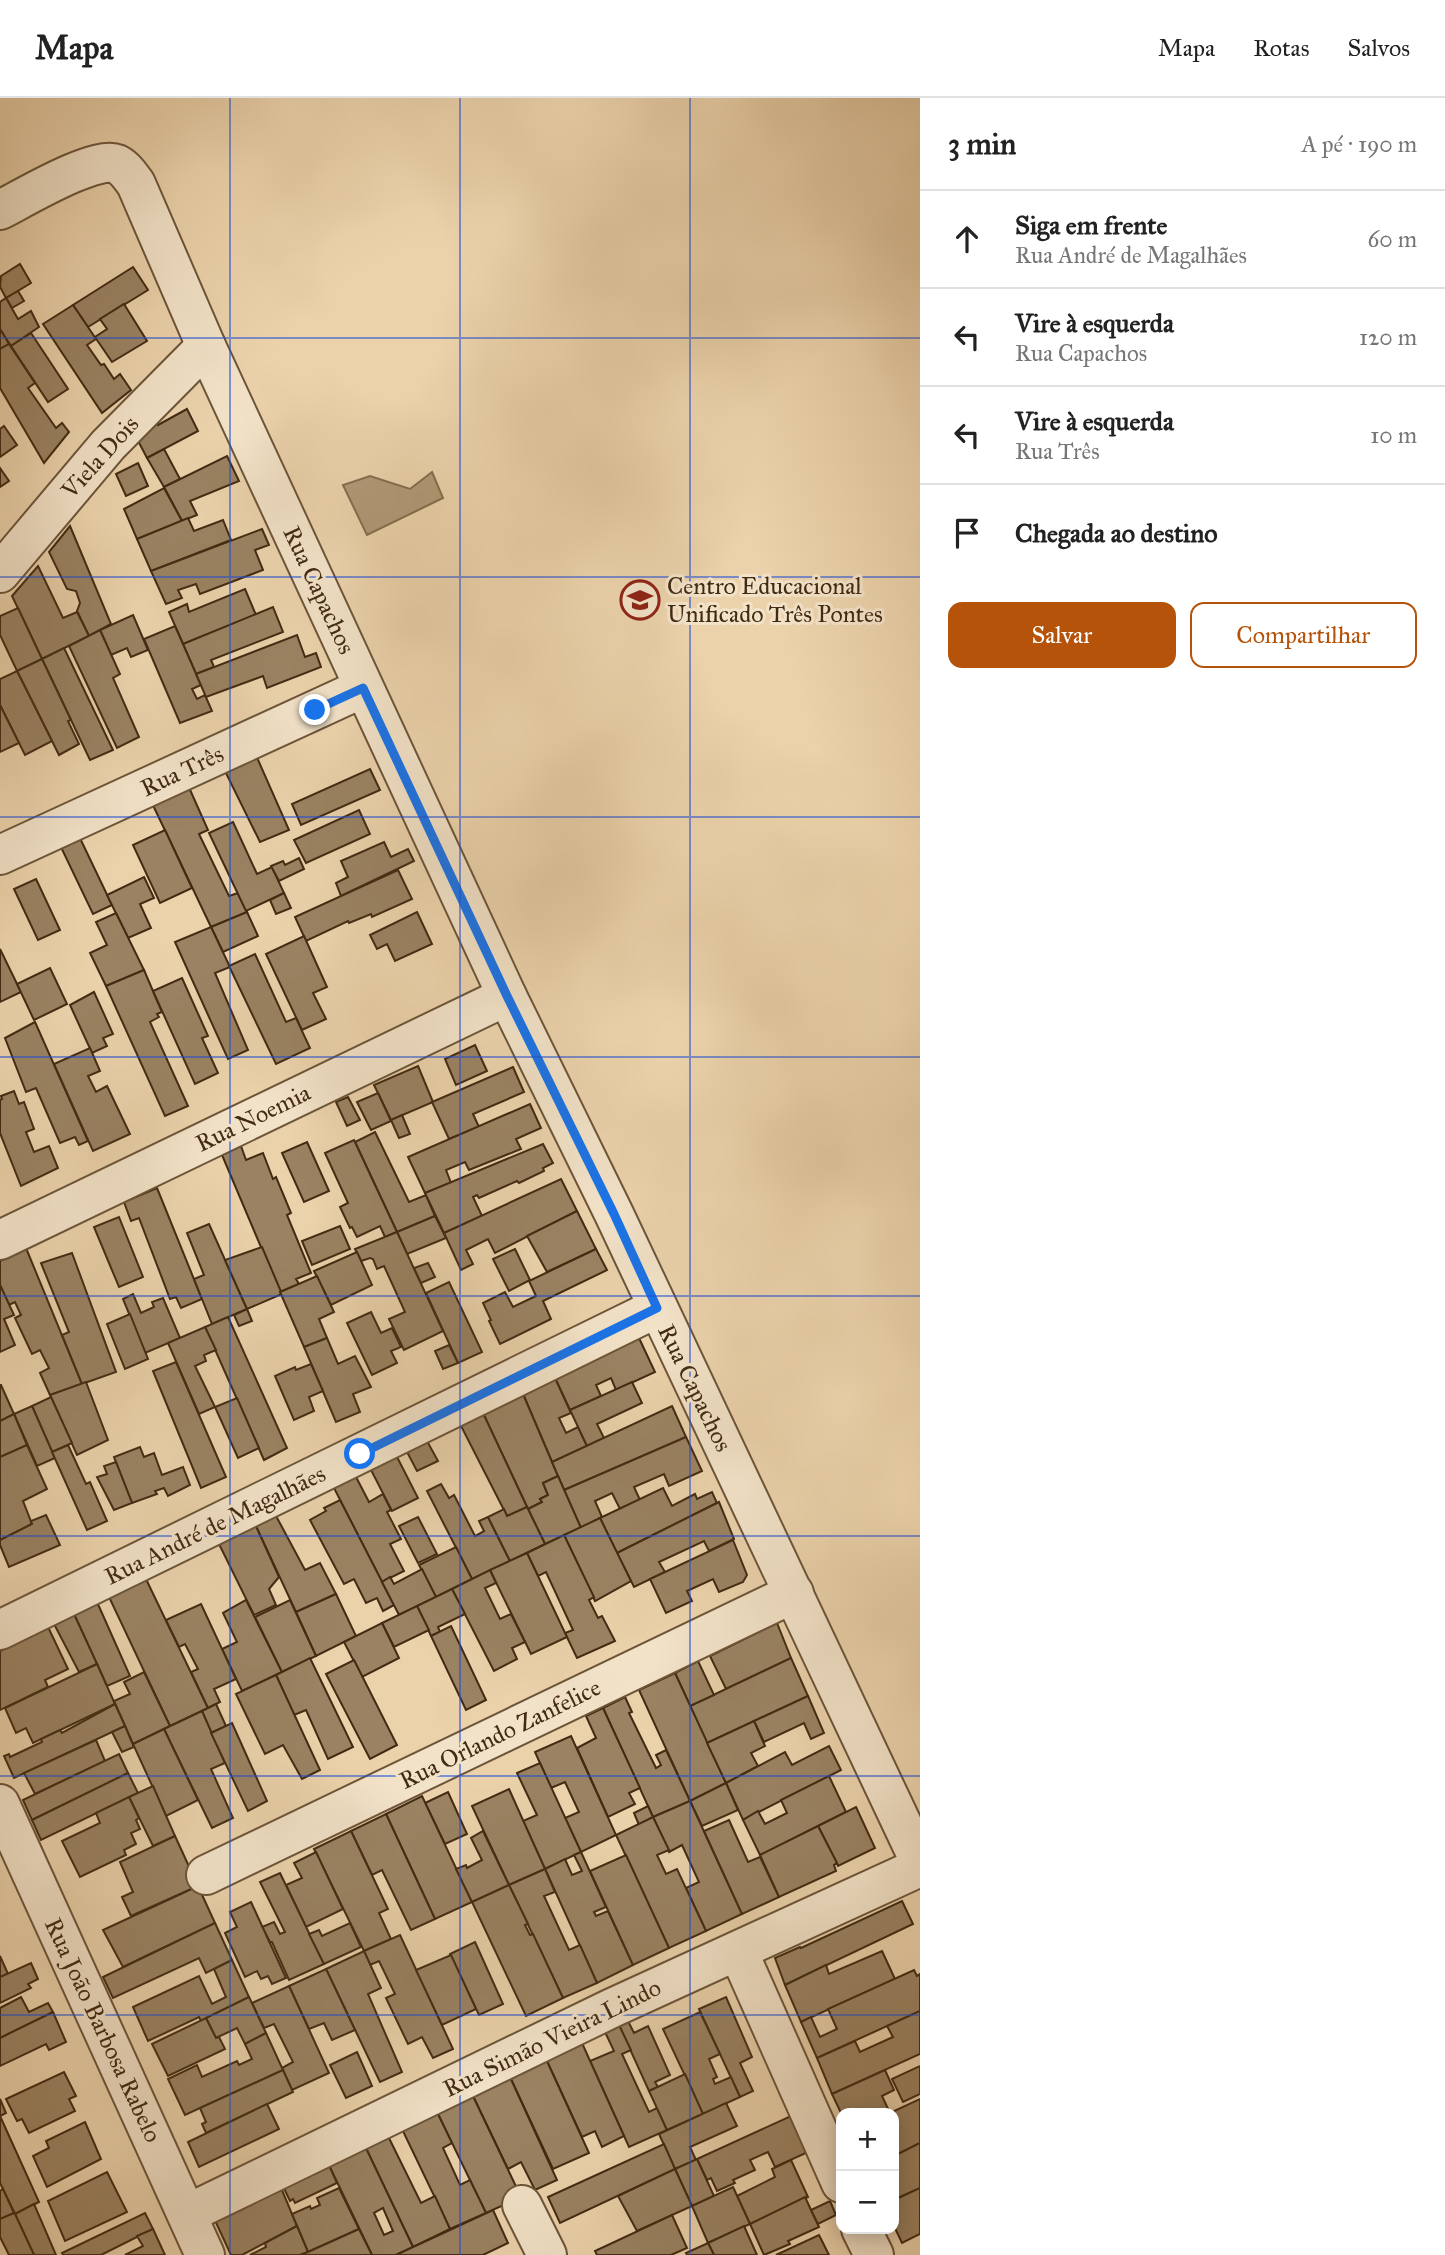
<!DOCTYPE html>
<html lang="pt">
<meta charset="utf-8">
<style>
body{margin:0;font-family:"IM FELL Great Primer",serif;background:#f2f2f2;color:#222}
.controls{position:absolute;right:21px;bottom:21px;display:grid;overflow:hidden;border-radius:14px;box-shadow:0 4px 18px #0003}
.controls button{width:63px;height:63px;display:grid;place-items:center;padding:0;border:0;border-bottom:2px solid #e0e0e0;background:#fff;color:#222;font:35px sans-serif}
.stop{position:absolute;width:21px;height:21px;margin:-16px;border:5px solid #1a73e8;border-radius:50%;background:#fff}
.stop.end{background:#1a73e8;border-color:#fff;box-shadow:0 2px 7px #0008}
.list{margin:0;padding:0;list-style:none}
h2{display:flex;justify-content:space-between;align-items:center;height:91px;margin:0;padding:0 28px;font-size:30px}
h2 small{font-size:23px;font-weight:400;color:#767676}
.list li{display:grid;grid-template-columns:46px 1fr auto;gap:21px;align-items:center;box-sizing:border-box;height:98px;padding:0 28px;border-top:2px solid #e0e0e0}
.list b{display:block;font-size:26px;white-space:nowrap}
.list p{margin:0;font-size:23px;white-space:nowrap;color:#767676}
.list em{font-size:23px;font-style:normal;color:#767676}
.actions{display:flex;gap:14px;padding:21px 28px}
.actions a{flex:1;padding:16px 0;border:2px solid #b45309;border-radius:14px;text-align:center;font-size:24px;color:#b45309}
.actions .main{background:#b45309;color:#fff}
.icon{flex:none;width:38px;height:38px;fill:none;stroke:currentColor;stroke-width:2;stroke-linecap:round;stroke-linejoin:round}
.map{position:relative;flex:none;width:920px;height:2157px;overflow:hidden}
header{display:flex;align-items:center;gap:42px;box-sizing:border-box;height:98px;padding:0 35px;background:#fff;border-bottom:2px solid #e0e0e0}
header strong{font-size:33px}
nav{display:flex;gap:38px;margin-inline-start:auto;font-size:24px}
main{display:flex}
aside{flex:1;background:#fff}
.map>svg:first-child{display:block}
.water{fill:#b29977;stroke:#856d4f;stroke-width:2}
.building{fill:#9a8262;stroke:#422b13;stroke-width:2;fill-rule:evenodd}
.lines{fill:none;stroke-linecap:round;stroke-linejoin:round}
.minor-casing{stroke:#6c5539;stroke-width:42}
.minor{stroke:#f2e2c8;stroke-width:38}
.route{stroke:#1a73e8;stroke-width:9}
.grid{fill:none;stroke:#1d4ed8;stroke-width:2;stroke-opacity:0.55}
.labels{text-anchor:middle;stroke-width:6;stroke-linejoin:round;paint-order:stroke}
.street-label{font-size:24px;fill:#422b13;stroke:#f2e2c8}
.poi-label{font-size:24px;fill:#422b13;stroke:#f2e2c8;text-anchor:start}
</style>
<header>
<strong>Mapa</strong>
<nav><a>Mapa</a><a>Rotas</a><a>Salvos</a></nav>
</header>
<main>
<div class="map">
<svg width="920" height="2157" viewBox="0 0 920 2157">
<rect width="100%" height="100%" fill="#ebd2ab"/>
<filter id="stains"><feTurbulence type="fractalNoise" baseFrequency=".00286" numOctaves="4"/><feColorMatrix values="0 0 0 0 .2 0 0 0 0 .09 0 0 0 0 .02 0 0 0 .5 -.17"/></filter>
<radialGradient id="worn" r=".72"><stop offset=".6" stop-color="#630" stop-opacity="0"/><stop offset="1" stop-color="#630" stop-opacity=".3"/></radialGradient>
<polygon class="water" points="432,374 443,400 367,437 343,387 370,378 410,391"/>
<g class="building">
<polygon points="20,166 31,185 6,200 0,189 1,178"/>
<polygon points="133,169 148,192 88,229 73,207"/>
<polygon points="18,193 24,203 12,210 6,200"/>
<polygon points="6,200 18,221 31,213 39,229 11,248 0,231 0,204"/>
<polygon points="124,206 147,243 112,264 95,239 107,231 100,221"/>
<polygon points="73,207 96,241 87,247 101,267 104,266 114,281 120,276 131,292 102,315 43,226"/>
<polygon points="0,231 9,246 0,251"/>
<polygon points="31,235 68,291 48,304 11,248"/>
<polygon points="9,246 35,285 28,290 56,330 62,325 69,334 44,365 0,290 0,251"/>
<polygon points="187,311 198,333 147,360 136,339 155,320 158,327"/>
<polygon points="4,328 17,347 0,359 0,331"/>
<polygon points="164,351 180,381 164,389 147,360"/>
<polygon points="227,358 239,383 190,403 197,417 182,423 164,389"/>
<polygon points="138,365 148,388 126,398 116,376"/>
<polygon points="0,370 9,383 0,389"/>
<polygon points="164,390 182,423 137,441 124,411"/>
<polygon points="188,420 194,433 223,422 231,442 151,473 137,441"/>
<polygon points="70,428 111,526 89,538 77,513 80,505 76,493 67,491 49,454"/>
<polygon points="262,431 269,447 255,452 263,472 200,496 196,486 178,492 182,500 166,506 151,473"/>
<polygon points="38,468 63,520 77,514 89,538 42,561 12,498"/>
<polygon points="245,491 256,517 183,546 169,514 187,506 189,514"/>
<polygon points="273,509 283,534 211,562 214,569 196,576 183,546"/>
<polygon points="18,510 42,561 17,573 0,537 0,518"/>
<polygon points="133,517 148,552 131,559 127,550 111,557 100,532"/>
<polygon points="175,528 201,587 192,591 197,601 205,597 212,613 180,625 144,541"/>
<polygon points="100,532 120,576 113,580 139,639 117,650 69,548"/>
<polygon points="297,537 305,559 316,555 321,569 267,590 263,578 206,599 196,576"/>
<polygon points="64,550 113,652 90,662 42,561"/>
<polygon points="42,561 71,622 68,623 79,646 59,657 17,573"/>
<polygon points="17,573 52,643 25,657 0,607 0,581"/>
<polygon points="0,607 19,645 0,654"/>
<polygon points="255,655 289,732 260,744 223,669"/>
<polygon points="370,671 380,692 301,727 292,706"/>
<polygon points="187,685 208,732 199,736 229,798 238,795 247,814 211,829 150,701"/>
<polygon points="359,712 370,736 306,765 294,742"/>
<polygon points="233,724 257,776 272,769 284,795 246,813 209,735"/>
<polygon points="165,732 192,790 160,805 133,747"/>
<polygon points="78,736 112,807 93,816 59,745"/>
<polygon points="384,744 391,759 408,751 414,763 341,798 336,785 348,779 341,763"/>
<polygon points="299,760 304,771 279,783 271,768 283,763 285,767"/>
<polygon points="398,772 412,801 372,819 371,816 349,825 348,823 306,843 295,819"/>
<polygon points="144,779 154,800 140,806 151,830 128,840 107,797"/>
<polygon points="36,781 60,832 38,842 14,791"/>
<polygon points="284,795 291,810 276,816 270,802"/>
<polygon points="247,814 258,838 223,854 211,829"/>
<polygon points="417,814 432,846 395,863 387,846 377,851 370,837"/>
<polygon points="116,815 144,872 106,888 90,855 107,847 96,824"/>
<polygon points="211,829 230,869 215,875 248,952 228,961 175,844"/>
<polygon points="304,838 327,889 313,895 326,921 302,932 266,856"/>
<polygon points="0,851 21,894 0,904"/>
<polygon points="255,856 286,924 296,920 310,950 276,966 229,868"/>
<polygon points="50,870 67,906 34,922 17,886"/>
<polygon points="144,872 162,914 157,916 159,919 150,924 188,1008 165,1018 106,888"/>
<polygon points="182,880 208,938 202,940 218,975 195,986 153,893"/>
<polygon points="94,894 113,936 103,940 107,948 92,955 70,907"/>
<polygon points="35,924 88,1043 79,1047 75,1039 60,1045 36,990 26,994 5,940"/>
<polygon points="475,947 487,973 456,987 445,961"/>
<polygon points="90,950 100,973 88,978 96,994 107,988 130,1036 93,1053 54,966"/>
<polygon points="418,968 433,1004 391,1022 374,987"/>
<polygon points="513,969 524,994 473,1016 479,1029 449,1041 432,1004"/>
<polygon points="14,993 19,1006 24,1004 34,1031 26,1034 34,1054 49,1048 58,1070 21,1088 0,1035 0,1002 2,1001 1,998"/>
<polygon points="378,995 391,1023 371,1032 357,1004"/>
<polygon points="348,999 360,1022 347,1028 336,1004"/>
<polygon points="530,1006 541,1030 516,1041 521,1051 469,1072 465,1064 446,1072 451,1085 425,1095 408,1059"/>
<polygon points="402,1017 410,1036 399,1040 391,1022"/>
<polygon points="375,1034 409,1104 426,1097 435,1118 397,1134 355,1044"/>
<polygon points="354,1042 397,1134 385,1139 380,1128 357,1139 352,1129 350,1130 340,1109 348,1105 325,1055"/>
<polygon points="307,1044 329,1093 304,1104 282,1055"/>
<polygon points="543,1046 553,1065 543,1070 544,1073 519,1085 517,1083 479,1100 477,1097 473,1099 482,1118 444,1135 425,1095"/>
<polygon points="241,1048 246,1062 263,1055 273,1081 276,1079 291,1115 287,1117 311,1175 296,1181 299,1186 280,1194 222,1057"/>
<polygon points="561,1081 577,1113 495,1155 488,1141 466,1152 473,1166 461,1172 444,1135"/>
<polygon points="157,1090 202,1201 181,1210 176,1199 170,1201 139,1120 131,1123 124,1104"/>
<polygon points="577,1113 596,1151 547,1174 527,1138"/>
<polygon points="435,1118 446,1140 407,1156 397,1134"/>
<polygon points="119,1119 143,1179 119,1189 94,1129"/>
<polygon points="209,1126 247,1211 212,1226 194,1181 204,1177 187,1135"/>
<polygon points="340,1128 350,1151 312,1167 302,1143"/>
<polygon points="397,1134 443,1233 404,1252 389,1221 405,1214 384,1168 377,1171 373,1161 370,1160 361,1163 355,1151"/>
<polygon points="262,1149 282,1196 247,1211 225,1162"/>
<polygon points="26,1150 82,1286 50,1297 40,1275 49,1270 40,1252 32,1256 15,1220 21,1217 15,1204 9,1207 0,1187 0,1163"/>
<polygon points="515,1151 530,1182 509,1193 493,1161"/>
<polygon points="596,1151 607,1172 543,1203 551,1221 500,1246 489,1223 491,1222 483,1205 505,1194 513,1209 536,1198 529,1183"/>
<polygon points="357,1154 372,1187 331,1207 314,1173"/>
<polygon points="72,1155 116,1274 82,1286 62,1237 69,1234 41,1165"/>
<polygon points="428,1165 435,1179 421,1185 414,1170"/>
<polygon points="317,1178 334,1214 319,1221 327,1240 304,1249 280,1194"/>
<polygon points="449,1184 482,1254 458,1265 426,1195"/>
<polygon points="0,1187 14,1217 4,1221 15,1247 0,1254"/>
<polygon points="133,1196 141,1215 154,1209 152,1204 163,1200 180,1240 145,1255 123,1201"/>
<polygon points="247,1211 252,1223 239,1228 234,1217"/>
<polygon points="371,1214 381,1235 392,1230 401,1249 391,1253 397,1265 372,1277 347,1225"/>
<polygon points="130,1216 148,1261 125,1271 107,1226"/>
<polygon points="228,1219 287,1350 264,1362 205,1229"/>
<polygon points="205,1229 216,1252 204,1257 206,1263 195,1268 215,1309 199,1316 168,1245"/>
<polygon points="327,1240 338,1266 355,1258 371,1289 353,1296 360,1314 336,1324 304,1249"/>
<polygon points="639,1240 655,1274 616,1292 611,1280 596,1287 601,1298 570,1312 555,1280"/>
<polygon points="449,1247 458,1265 443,1271 435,1253"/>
<polygon points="176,1264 226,1379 201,1390 153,1273"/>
<polygon points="311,1266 323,1293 309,1299 314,1313 294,1322 275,1278 295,1269 296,1272"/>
<polygon points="555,1280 571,1315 559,1320 566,1335 578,1329 587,1348 552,1364 523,1296"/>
<polygon points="86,1284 108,1342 77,1357 50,1297"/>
<polygon points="632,1284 642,1305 597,1326 604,1340 587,1348 570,1312"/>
<polygon points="1,1287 14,1316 0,1323 0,1287"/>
<polygon points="523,1296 558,1378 543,1385 548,1397 540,1401 542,1404 528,1411 483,1315"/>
<polygon points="51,1299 72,1345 52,1354 32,1308"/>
<polygon points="237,1300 259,1350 238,1360 215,1309"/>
<polygon points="32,1308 55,1360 37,1368 14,1316"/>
<polygon points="672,1308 686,1339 564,1392 552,1364"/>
<polygon points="483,1315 527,1409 507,1418 460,1326"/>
<polygon points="14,1316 27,1347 0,1359 0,1323"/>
<polygon points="686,1339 702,1373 669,1388 664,1376 634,1389 640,1402 620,1411 612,1395 595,1403 602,1419 581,1430 564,1392"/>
<polygon points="427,1343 438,1363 417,1373 406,1352"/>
<polygon points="27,1347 47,1391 23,1403 32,1426 0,1442 0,1359"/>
<polygon points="68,1347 86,1386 90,1384 107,1423 87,1432 52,1354"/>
<polygon points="140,1349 144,1359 154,1355 162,1377 183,1369 190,1387 168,1398 164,1390 155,1393 157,1396 132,1405 114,1359"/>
<polygon points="396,1357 418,1400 392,1413 370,1370"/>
<polygon points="116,1364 132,1405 114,1412 97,1379 107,1376 104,1368"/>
<polygon points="355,1377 369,1404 383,1396 391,1412 387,1414 401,1441 390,1446 404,1473 382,1484 333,1388"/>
<polygon points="558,1378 581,1430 545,1446 528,1411 542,1404 540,1401 548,1397 543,1385"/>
<polygon points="441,1386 449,1400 454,1397 475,1438 484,1433 479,1423 488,1419 510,1463 472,1481 427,1393"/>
<polygon points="663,1390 672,1408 695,1396 697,1401 712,1394 717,1405 617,1455 600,1420"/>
<polygon points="340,1402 394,1507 383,1513 377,1500 366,1505 354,1481 344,1486 310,1422 326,1413 324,1410"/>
<polygon points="719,1404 734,1441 709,1453 704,1443 659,1464 665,1474 634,1489 617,1455"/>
<polygon points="527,1409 545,1446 510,1463 488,1419 504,1411 507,1418"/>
<polygon points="275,1416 305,1472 320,1465 336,1496 296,1514 255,1426"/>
<polygon points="46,1417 60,1447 9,1469 0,1447 0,1442 32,1426 31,1423"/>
<polygon points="418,1419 437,1456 418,1465 399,1428"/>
<polygon points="600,1420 631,1483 595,1503 564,1437"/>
<polygon points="255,1426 279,1479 269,1491 276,1507 254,1517 218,1444"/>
<polygon points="564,1437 594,1499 589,1502 598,1520 602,1518 615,1543 577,1560 565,1535 573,1532 546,1474 538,1478 527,1455"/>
<polygon points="733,1442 747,1477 743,1484 719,1494 713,1481 687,1493 692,1503 666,1515 650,1481"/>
<polygon points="456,1449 472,1481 436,1499 419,1467"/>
<polygon points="527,1455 567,1539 531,1556 490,1472"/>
<polygon points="422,1471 436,1499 399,1517 382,1484 390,1479 394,1486"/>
<polygon points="490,1472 496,1485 485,1490 500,1521 511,1516 525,1544 512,1550 517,1561 494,1573 452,1491"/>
<polygon points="145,1479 208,1610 170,1628 109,1499"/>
<polygon points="452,1491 465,1516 438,1529 440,1534 431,1538 417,1508"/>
<polygon points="336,1496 356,1538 316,1558 296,1514"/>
<polygon points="246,1502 282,1574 242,1593 222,1551 237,1544 223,1515"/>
<polygon points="290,1502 316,1558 282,1574 255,1519"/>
<polygon points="97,1504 130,1578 107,1588 74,1516"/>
<polygon points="201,1506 236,1581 214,1591 220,1604 208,1610 191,1574 198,1571 185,1546 179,1549 166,1522"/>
<polygon points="417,1508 429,1532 394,1549 382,1525"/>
<polygon points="74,1516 97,1566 79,1574 54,1526"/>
<polygon points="382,1525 399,1560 362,1579 344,1544"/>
<polygon points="777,1525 791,1560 726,1591 710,1558"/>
<polygon points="451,1528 486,1602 466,1612 431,1538"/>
<polygon points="48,1529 68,1571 45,1582 48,1589 0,1612 0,1553"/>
<polygon points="310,1560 353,1649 328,1661 306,1612 294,1617 276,1577"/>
<polygon points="791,1560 808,1598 707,1645 690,1608"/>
<polygon points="354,1562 397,1647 370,1661 326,1576"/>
<polygon points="698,1563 714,1597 690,1608 675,1575"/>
<polygon points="97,1566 115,1606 33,1645 26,1630 16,1635 5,1610"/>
<polygon points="144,1574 170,1628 133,1646 114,1603 130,1596 124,1584"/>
<polygon points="675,1575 726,1685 690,1703 639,1592"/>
<polygon points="276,1577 320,1672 302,1681 283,1647 265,1656 236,1596"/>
<polygon points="808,1598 824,1635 811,1641 804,1625 764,1644 754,1623"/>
<polygon points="625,1599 632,1614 629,1615 656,1670 661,1667 656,1657 666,1652 690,1703 653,1719 603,1610"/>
<polygon points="115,1606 125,1628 14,1680 4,1658 9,1656 10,1659 42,1644 41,1641 60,1632 62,1635"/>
<polygon points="216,1606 226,1628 211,1635 202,1613"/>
<polygon points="603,1610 640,1690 629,1695 635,1706 608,1719 577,1650 596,1640 586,1618"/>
<polygon points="202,1613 225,1665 211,1671 233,1720 212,1730 164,1631"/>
<polygon points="754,1623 765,1648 751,1655 758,1668 726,1685 707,1645"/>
<polygon points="232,1625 267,1703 248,1713 211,1635"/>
<polygon points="125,1628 134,1649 122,1654 112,1634"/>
<polygon points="164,1631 198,1702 166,1718 133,1646"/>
<polygon points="571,1638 616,1737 581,1754 565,1720 579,1714 565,1684 551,1690 535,1654"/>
<polygon points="96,1642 105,1663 35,1696 24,1675"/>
<polygon points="829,1648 841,1672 743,1722 726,1685 785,1654 792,1667"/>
<polygon points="119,1656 128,1675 32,1722 23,1702"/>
<polygon points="540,1665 581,1754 545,1771 523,1723 537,1717 517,1675"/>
<polygon points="128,1675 138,1695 41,1742 32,1722"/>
<polygon points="829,1678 846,1714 760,1757 743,1722 758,1713 765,1726 787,1715 781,1702"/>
<polygon points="726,1685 738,1712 702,1728 690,1703"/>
<polygon points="153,1688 175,1738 153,1748 129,1699"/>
<polygon points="509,1691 545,1771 509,1787 472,1708"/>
<polygon points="448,1694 467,1736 445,1746 425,1705"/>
<polygon points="422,1698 472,1804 435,1821 386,1716"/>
<polygon points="129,1699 139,1720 136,1722 140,1731 131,1735 136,1746 124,1752 126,1757 80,1779 62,1743 100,1725 96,1715"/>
<polygon points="690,1703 742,1816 706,1833 686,1790 699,1784 682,1747 669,1754 653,1719"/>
<polygon points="648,1708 653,1719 639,1727 634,1715"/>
<polygon points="856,1709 875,1750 838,1768 818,1728"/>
<polygon points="386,1716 435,1821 411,1832 382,1772 372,1777 351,1733"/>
<polygon points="653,1719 669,1752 657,1757 666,1776 677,1771 706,1833 669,1850 616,1737"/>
<polygon points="729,1722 748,1764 760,1759 779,1799 742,1816 704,1733"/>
<polygon points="818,1728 837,1765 834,1767 836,1773 779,1799 760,1757"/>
<polygon points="351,1733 388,1811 379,1815 391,1841 364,1853 314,1751"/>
<polygon points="483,1733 509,1787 472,1804 456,1771 466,1767 467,1770 482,1762 471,1740"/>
<polygon points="175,1738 198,1788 131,1818 122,1799 133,1794 120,1764"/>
<polygon points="316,1754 343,1811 306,1829 286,1787 302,1780 294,1765"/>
<polygon points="581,1754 606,1809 594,1814 596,1818 608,1813 633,1867 597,1885 545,1771 565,1761 572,1777 582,1773 574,1757"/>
<polygon points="626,1757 669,1850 633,1867 590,1773"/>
<polygon points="545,1771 555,1794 544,1798 569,1852 580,1847 597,1885 563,1900 509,1787"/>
<polygon points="280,1775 324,1866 289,1882 272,1844 270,1844 262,1829 274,1824 280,1836 285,1834 260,1784"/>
<polygon points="509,1787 528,1826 525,1827 530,1837 533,1836 563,1900 526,1918 472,1804"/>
<polygon points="198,1788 215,1825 123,1869 103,1832"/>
<polygon points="902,1803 913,1826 785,1887 775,1860 800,1849 801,1850"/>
<polygon points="251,1804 286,1880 272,1886 268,1878 261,1881 257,1873 245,1879 225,1835 237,1829 230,1814"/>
<polygon points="215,1825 232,1862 206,1875 199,1860 113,1900 103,1879"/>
<polygon points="350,1825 361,1849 324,1866 309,1836 319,1832 322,1838"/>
<polygon points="400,1837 453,1951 433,1960 422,1939 408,1946 386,1900 395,1896 379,1863 370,1867 364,1853"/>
<polygon points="475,1844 503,1906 479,1917 450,1856"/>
<polygon points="364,1853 381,1890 368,1896 402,1974 380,1984 326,1871"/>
<polygon points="882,1853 895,1881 801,1924 785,1887 826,1867 829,1876"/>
<polygon points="451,1857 476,1911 442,1927 416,1872"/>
<polygon points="0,1858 8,1876 0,1879"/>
<polygon points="232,1862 249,1899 201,1923 199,1919 148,1943 133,1909 199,1878 212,1906 226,1899 214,1871"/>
<polygon points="31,1865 38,1881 28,1886 31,1890 0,1905 0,1879"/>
<polygon points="326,1871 355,1932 332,1942 324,1925 309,1931 289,1888"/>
<polygon points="914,1872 917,1878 920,1876 920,1913 817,1960 801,1924 811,1919 820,1939 837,1931 828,1911"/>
<polygon points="289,1888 329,1975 292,1992 282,1970 293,1964 274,1926 264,1930 252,1905"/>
<polygon points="21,1899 29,1914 48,1905 53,1914 0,1940 0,1910"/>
<polygon points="249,1899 266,1935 245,1946 237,1930 216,1940 206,1920"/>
<polygon points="726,1899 752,1959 740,1965 753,1993 740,1999 699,1911"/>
<polygon points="920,1913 920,1956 832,1996 817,1960 855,1943 860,1954 893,1939 887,1928"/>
<polygon points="53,1914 66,1944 49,1952 46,1946 0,1968 0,1940"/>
<polygon points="700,1914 720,1956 709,1961 717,1979 713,1981 715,1986 731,1979 740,1999 703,2016 663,1931"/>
<polygon points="206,1920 216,1940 219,1939 225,1951 168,1978 152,1946"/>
<polygon points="628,1923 634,1935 648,1928 670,1977 655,1984 658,1989 649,1993 619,1927"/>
<polygon points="619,1927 631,1952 622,1956 649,2014 657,2010 667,2032 629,2049 590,1963 614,1953 605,1934"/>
<polygon points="266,1935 283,1972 185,2017 168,1981 197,1967 202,1979 237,1963 239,1967 252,1961 245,1946"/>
<polygon points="582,1945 624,2038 602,2049 595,2033 582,2039 546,1961"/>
<polygon points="357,1954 372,1988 346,2000 330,1967"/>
<polygon points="546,1961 589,2055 553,2071 510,1979"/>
<polygon points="920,1968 920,1996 903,2004 892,1981"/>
<polygon points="283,1972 293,1994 206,2035 202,2026 206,2024 200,2010"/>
<polygon points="885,1972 894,1992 882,1998 890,2015 841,2015 832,1996"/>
<polygon points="64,1974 76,1998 69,2001 75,2013 29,2035 22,2021 17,2023 6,2001"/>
<polygon points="685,1976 703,2016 667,2032 649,1993"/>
<polygon points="510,1979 557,2082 535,2092 521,2064 508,2071 472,1996"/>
<polygon points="472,1996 521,2099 486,2115 436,2012"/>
<polygon points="0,2001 6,2015 0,2018 39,2104 15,2116 0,2085"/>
<polygon points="920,2001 920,2045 894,2058 894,2015 890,2015"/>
<polygon points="726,2005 737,2028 690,2049 696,2062 675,2071 659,2036"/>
<polygon points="267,2006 279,2031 199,2069 188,2044"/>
<polygon points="436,2012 452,2045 443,2050 460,2087 470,2082 486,2115 450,2131 401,2029"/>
<polygon points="791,2018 808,2054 775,2069 768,2054 750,2062 755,2072 733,2082 735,2085 717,2093 711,2080 707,2082 697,2061"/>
<polygon points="85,2024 101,2061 47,2089 33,2058 49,2050 46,2043"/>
<polygon points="387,2036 421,2105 435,2098 450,2131 413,2149 364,2046"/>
<polygon points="920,2045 920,2090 894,2102 894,2058"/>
<path d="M 364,2046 L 413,2149 L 396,2157 L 372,2157 L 327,2063 ZM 383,2110 L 393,2133 L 384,2137 L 374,2115 Z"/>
<polygon points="664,2046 675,2071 560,2125 548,2099"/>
<polygon points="697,2061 714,2098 692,2108 675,2071"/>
<polygon points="791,2062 808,2099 750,2126 737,2098 775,2079 772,2071"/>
<polygon points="327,2063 337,2085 295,2105 293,2101 290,2103 281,2084"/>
<polygon points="675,2071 692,2108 637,2133 618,2098"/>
<polygon points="107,2074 127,2114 65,2143 48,2103"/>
<polygon points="279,2085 297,2128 242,2157 231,2157 212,2116"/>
<polygon points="733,2089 750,2126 708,2145 692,2108"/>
<polygon points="339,2090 359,2131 308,2154 292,2116 310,2108 311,2111 320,2107 317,2100"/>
<polygon points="920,2090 920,2136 902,2145 894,2128 894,2102"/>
<polygon points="3,2091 14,2115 0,2121 0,2093"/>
<polygon points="805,2099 819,2129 788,2143 790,2146 764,2157 750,2126"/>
<polygon points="830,2103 836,2117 818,2126 811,2112"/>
<polygon points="34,2106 56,2157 34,2157 15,2116"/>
<polygon points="493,2112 508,2145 483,2157 396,2157"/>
<polygon points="14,2115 15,2116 34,2157 9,2157 0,2139 0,2121"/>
<polygon points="145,2115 153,2131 101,2157 63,2157 62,2155"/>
<polygon points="672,2117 687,2150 671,2157 597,2157 595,2153"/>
<polygon points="297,2128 308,2154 300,2157 250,2157 266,2149 265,2145"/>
<polygon points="744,2128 757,2157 714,2157 708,2145"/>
<polygon points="153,2131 165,2157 125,2157 143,2148 137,2138"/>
<polygon points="359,2131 372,2157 300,2157 308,2154"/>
<polygon points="819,2137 829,2157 776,2157"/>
<polygon points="708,2145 714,2157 687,2157 686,2155"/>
</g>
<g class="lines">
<g class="minor-casing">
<g id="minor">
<path d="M 0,112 C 22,101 95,57 117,66 C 125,70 131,79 136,86 L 206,248 L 507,898 L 614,1116 L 920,1764"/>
<polyline points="0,475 108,347 206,248"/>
<polyline points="0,757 363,590"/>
<polyline points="0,1142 507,898"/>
<polyline points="0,1532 657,1210"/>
<polyline points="0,1706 205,2157"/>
<polyline points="206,1777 794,1495"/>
<polyline points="738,1853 841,2085"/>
<polyline points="522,2107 547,2157"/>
<polyline points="187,2116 612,1910 920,1769"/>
<polyline points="861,2131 874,2157"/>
</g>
</g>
<use href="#minor" class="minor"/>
</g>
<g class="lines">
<polyline class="route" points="315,612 363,590 507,898 614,1116 657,1210 360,1356"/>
</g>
<path class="grid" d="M 230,0 L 230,2157M 460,0 L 460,2157M 690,0 L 690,2157M 0,240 L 920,240M 0,479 L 920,479M 0,719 L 920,719M 0,959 L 920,959M 0,1198 L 920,1198M 0,1438 L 920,1438M 0,1678 L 920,1678M 0,1917 L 920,1917"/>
<defs>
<g id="school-ring" transform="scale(2.0125)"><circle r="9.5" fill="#f2e2c8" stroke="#8f2418" stroke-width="1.5"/><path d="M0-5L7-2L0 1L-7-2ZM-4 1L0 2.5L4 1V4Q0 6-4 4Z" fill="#8f2418"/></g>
</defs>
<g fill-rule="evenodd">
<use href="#school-ring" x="640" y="502"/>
</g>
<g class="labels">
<g class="street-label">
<text transform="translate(100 359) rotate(-48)" y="8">Viela Dois</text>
<text transform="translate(319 492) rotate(65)" y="8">Rua Capachos</text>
<text transform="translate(182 673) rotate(-25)" y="8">Rua Três</text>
<text transform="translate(253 1020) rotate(-26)" y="8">Rua Noemia</text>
<text transform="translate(695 1290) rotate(64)" y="8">Rua Capachos</text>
<text transform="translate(215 1427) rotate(-26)" y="8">Rua André de Magalhães</text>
<text transform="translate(500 1636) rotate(-26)" y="8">Rua Orlando Zanfelice</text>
<text transform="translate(103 1932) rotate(65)" y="8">Rua João Barbosa Rabelo</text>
<text transform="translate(552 1940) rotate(-26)" y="8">Rua Simão Vieira Lindo</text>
</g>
<g class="poi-label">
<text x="667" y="496">Centro Educacional<tspan x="667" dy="28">Unificado Três Pontes</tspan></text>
</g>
</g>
<rect width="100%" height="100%" filter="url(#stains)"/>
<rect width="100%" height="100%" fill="url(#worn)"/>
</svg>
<div class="controls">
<button>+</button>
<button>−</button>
</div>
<div class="stop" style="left:360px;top:1356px"></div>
<div class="stop end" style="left:315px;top:612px"></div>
</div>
<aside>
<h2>3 min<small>A pé · 190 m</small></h2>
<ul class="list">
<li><svg class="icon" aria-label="ahead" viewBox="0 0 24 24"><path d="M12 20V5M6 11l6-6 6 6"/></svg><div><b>Siga em frente</b><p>Rua André de Magalhães</p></div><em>60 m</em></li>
<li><svg class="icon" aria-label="left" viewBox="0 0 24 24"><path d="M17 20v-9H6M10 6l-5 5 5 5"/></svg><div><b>Vire à esquerda</b><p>Rua Capachos</p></div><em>120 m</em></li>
<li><svg class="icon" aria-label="left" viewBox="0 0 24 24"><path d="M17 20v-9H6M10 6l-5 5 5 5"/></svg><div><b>Vire à esquerda</b><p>Rua Três</p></div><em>10 m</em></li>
<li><svg class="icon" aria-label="arrive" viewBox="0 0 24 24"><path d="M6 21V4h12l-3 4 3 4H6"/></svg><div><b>Chegada ao destino</b></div></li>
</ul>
<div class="actions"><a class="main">Salvar</a><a>Compartilhar</a></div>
</aside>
</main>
